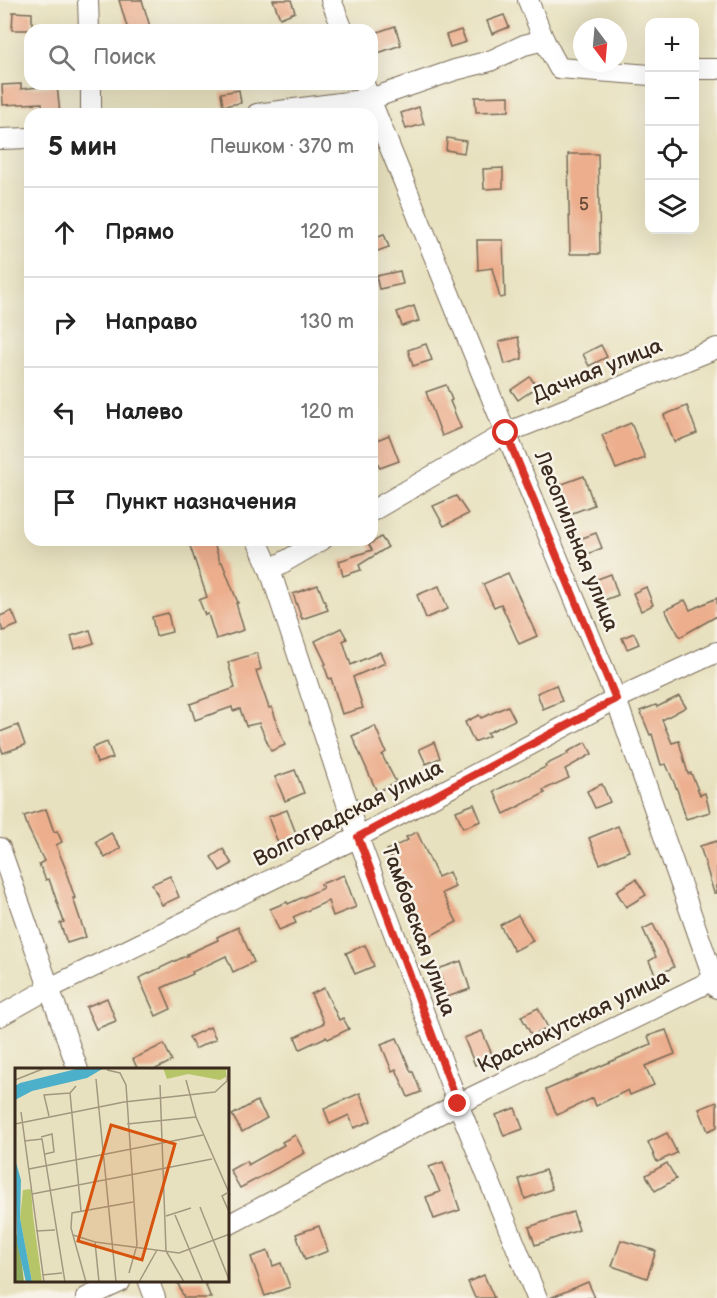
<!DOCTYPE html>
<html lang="ru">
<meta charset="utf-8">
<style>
body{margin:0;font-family:"Balsamiq Sans",sans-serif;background:#f6f6f6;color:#222}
.controls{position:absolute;right:18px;top:18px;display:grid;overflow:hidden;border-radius:12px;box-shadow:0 6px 24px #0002}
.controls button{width:54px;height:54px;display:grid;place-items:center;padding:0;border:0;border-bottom:2px solid #e0e0e0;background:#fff;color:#222;font:30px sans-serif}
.compass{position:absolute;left:573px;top:18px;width:54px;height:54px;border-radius:50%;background:#fff;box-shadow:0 6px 24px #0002;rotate:164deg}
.stop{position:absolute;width:18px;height:18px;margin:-14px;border:4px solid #d93025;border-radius:50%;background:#fff}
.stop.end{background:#d93025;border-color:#fff;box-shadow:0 2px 6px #0008}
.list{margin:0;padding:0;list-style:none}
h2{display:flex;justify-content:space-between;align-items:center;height:78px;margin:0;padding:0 24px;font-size:26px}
h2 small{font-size:20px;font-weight:400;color:#767676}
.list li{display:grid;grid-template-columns:39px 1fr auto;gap:18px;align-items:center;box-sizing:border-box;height:90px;padding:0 24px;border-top:2px solid #e0e0e0}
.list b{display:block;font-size:22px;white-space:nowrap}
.list em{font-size:20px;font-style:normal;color:#767676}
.icon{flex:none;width:33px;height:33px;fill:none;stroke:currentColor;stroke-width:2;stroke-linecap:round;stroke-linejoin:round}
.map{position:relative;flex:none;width:717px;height:1298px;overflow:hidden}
.search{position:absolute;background:#fff;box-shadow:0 6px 24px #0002;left:24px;top:24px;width:354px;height:66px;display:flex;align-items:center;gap:15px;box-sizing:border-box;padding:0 21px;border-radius:18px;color:#767676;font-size:22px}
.panel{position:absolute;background:#fff;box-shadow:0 6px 24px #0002;left:24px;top:108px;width:354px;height:438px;border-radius:18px}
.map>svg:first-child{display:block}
.building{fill:#ecae8d}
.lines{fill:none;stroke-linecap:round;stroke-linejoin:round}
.minor-casing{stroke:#786a56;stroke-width:22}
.minor{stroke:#fff;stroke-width:20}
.route{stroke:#d93025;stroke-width:8}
.labels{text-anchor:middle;stroke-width:5;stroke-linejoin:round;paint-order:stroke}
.number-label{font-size:18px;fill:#674b3a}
.street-label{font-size:21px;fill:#3b2a1e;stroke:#f7f3e8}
.inset-road{fill:none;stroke:#a3987f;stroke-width:1.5}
.view{fill:#d7540e;fill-opacity:0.15;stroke:#d7540e;stroke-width:3}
.inset-edge{fill:none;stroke:#3b2a1e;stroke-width:3}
</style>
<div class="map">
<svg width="717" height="1298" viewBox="0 0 717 1298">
<rect width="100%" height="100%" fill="#f7f3e8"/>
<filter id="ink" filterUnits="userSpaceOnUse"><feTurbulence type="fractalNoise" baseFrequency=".0167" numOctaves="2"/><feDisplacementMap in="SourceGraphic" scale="12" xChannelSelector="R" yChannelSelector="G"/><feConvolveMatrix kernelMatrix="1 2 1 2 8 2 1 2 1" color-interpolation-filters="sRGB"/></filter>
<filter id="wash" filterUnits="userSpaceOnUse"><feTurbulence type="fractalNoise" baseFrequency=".008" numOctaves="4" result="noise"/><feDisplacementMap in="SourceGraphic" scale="24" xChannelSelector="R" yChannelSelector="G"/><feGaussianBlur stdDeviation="1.35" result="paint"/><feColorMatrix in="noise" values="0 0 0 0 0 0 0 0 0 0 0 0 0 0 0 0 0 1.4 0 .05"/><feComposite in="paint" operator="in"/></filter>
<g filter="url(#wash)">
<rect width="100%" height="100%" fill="#e8e1bf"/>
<g id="blocks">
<g class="building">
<polygon points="119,0 142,0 151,30 128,30"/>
<polygon points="273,0 291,0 295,12 280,18"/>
<polygon points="13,12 32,13 32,30 12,30"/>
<polygon points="504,15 509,27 492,34 487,21"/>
<polygon points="395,26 401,45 378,53 372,34"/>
<polygon points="461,30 466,42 450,47 446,35"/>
<polygon points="21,84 21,89 57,85 60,114 43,114 42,103 3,105 2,85"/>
<polygon points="239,90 241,103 223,106 221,93"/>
<polygon points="509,96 509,111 476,112 475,97"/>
<polygon points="419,107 424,124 406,129 401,113"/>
<polygon points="447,138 466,141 464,153 446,150"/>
<polygon points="568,154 598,154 600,254 570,254"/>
<polygon points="503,168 503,188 484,189 483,169"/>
<polygon points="384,234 389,247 372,253 372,238"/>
<polygon points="477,240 503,240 505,297 500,298 492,268 478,270"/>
<polygon points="400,271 403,284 379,289 376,276"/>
<polygon points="414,306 419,321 402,326 397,312"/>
<polygon points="518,337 522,354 522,359 505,364 499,342"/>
<polygon points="426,344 432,360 413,366 408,350"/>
<polygon points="601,345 607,357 589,366 583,354"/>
<polygon points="530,377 537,387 518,400 511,390"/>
<polygon points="446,385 452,400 450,401 461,428 442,436 426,392"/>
<polygon points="687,406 697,433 674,442 664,415"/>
<polygon points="631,423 645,458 616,469 602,435"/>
<polygon points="389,435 399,461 380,468 372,449 372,442"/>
<polygon points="584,476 594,505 567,515 557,486"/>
<polygon points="456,496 468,514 444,526 433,506"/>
<polygon points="596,533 602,548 583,556 577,540"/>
<polygon points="381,537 388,547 359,565 361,570 343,576 339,561 372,550 369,545"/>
<polygon points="188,540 213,540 220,562 222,562 238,603 236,603 244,630 216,639 208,614 205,615 199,600 207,597"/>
<polygon points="508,573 537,636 519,644 501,604 494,607 483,584"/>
<polygon points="611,574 618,595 602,601 595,580"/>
<polygon points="318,585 328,610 302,619 293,594"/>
<polygon points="439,586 448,609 426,618 417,595"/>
<polygon points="646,587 653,605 641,611 633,593"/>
<polygon points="717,598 717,616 680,637 665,610 685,600 690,610"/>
<polygon points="12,611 18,625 3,631 0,623 0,616"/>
<polygon points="168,613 172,632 156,636 152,617"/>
<polygon points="341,628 347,639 343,641 351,665 380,652 385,663 353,677 363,708 342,714 331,678 329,679 324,665 326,664 315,641"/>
<polygon points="90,630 94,643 75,649 71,636"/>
<polygon points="634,633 639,644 627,649 622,638"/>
<polygon points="257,653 261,669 256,671 269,708 272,707 278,726 285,745 271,751 259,723 246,726 240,709 233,711 232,707 195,720 190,704 235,688 228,662"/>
<polygon points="556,685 562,701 543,709 537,693"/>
<polygon points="679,696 686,707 662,720 672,743 679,741 688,774 691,773 700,795 705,793 710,812 686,819 678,792 666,764 661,765 652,734 650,735 640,711 656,705 657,707"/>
<polygon points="508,706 515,720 487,733 489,736 474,742 465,722 479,715 481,718"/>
<polygon points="18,725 25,745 3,753 0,745 0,732"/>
<polygon points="375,726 386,752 382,755 396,782 377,792 352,736"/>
<polygon points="107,742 113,758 97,763 92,748"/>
<polygon points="434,742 440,758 426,764 419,749"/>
<polygon points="586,742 592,754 565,769 569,778 543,790 545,793 504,814 494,791 546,767 545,765 568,754 567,752"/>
<polygon points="295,770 304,793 285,801 275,777"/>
<polygon points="602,784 610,802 595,808 587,791"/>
<polygon points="474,804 481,821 463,828 456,811"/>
<polygon points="46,809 54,832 57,831 62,842 56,845 67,872 66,872 75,898 73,898 86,937 67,943 60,923 64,922 49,879 46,880 39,864 44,861 28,828 24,816"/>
<polygon points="287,810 297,836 278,843 268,817"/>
<polygon points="618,826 629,851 600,864 589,838"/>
<polygon points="417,832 438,877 449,872 455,887 442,893 457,922 426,938 415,917 417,916 387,850 408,840 406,837"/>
<polygon points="111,833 121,848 105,858 96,842"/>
<polygon points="717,841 717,893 714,893 700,846"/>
<polygon points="223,849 232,864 220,871 211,857"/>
<polygon points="344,875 356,907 333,916 328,901 293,917 296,923 279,930 270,909 287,902 288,904 323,888 321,884"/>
<polygon points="170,876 179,897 162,905 152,884"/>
<polygon points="636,879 646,895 626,907 616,891"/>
<polygon points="518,915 533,941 514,951 500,925"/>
<polygon points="653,924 674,967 656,976 649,961 656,957 643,929"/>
<polygon points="238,927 254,962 233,972 226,956 192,972 193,974 162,988 171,1009 156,1016 139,978 188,955 187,954 218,940 217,937"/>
<polygon points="365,945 374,966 355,974 346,953"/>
<polygon points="461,961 470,989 447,997 438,969"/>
<polygon points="324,988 339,1020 343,1018 349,1029 328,1039 326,1037 300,1049 295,1037 324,1023 311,994"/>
<polygon points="107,998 116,1021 96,1029 86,1007"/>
<polygon points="538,1008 548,1028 532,1036 521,1016"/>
<polygon points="210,1027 216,1039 195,1049 189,1037"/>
<polygon points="666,1030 675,1054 645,1066 654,1085 630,1095 628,1090 596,1106 593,1098 557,1115 546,1090 651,1044 648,1036"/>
<polygon points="482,1031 493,1057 475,1065 464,1038"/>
<polygon points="397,1038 411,1072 413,1072 421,1092 408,1097 396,1069 392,1071 381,1044"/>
<polygon points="164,1044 172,1061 154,1070 138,1070 133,1059"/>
<polygon points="360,1093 371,1121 354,1128 349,1115 330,1124 324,1109"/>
<polygon points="257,1101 267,1118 242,1132 232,1115"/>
<polygon points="717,1102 717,1127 708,1131 699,1109"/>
<polygon points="515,1108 523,1129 504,1136 496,1115"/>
<polygon points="667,1133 677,1153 657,1162 648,1142"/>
<polygon points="295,1135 305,1153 240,1188 230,1170 246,1161 248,1165 284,1145 282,1142"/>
<polygon points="443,1162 460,1210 434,1219 426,1197 440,1192 429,1167"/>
<polygon points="667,1163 676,1179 655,1191 646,1175"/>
<polygon points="545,1170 552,1189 525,1199 519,1179"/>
<polygon points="573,1212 579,1230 535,1245 529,1227"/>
<polygon points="319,1226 328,1251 305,1260 296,1234"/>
<polygon points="621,1240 656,1251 647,1278 612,1266"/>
<polygon points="268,1251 273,1266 281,1263 290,1287 265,1296 251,1257"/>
<polygon points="484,1275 494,1298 475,1298 468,1282"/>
<polygon points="177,1281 204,1281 211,1298 184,1298"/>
<polygon points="588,1282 595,1298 550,1298"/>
</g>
</g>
</g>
<g filter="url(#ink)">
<use href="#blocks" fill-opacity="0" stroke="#786a56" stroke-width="1.5"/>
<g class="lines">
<g class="minor-casing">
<g id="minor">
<polyline points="88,0 89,30"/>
<polyline points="331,0 343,30"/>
<polyline points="528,0 544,40"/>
<polyline points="694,69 717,69"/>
<polyline points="91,84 91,114"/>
<polyline points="364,84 506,433 616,699 717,988"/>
<polyline points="257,114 370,99 455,70 490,61 524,45 544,40 559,68 650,75"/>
<polyline points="0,139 30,138"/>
<polyline points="372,511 506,433 717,348"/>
<polyline points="257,540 270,570 358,837 458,1104 537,1298"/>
<polyline points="270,570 322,540"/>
<polyline points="0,848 78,1070"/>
<polyline points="0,1016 50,988 358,837 616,699 717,652"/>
<polyline points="228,1225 458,1104 717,978"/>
<polyline points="149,1282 155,1298"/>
<polyline points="86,1298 120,1282"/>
</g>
</g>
<use href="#minor" class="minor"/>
</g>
</g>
<g class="lines" filter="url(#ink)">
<polyline class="route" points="458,1104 358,837 616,699 506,433"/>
</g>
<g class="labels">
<g class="number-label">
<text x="584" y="210">5</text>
</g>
<g class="street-label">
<text transform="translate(597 370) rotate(-22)" y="7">Дачная улица</text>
<text transform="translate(577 541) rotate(68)" y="7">Лесопильная улица</text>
<text transform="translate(348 813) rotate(-27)" y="7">Волгоградская улица</text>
<text transform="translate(419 930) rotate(70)" y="7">Тамбовская улица</text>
<text transform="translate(573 1021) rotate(-26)" y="7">Краснокутская улица</text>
</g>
</g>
<g transform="translate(15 1068)">
<rect width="214" height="214" fill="#e8e1bf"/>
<path d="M 148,0 L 211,0 L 211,9 L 205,12 L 173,6 L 152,11 ZM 16,121 L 18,148 L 27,214 L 17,214 L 5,150 L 8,122 Z" fill="#b6c568"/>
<path d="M 0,159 L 7,197 L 9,214 L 0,214 Z" fill="#90aa5c"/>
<path d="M 65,0 L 89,0 L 72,10 L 17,23 L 0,32 L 0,18 L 5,15 ZM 0,91 L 6,112 L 5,150 L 17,214 L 11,214 L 2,175 Z" fill="#4cb0cb"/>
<path class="inset-road" d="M 92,2 L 105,5 L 111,17 L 122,177 L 114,205M 81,11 L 101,214M 0,12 L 30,0M 171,12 L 181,49 L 215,127M 145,17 L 151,183 L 169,214M 55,25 L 66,143M 6,44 L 29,214M 34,48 L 29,27 L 55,25 L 61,18M 0,56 L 109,34 L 200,24 L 212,13 L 213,0M 112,56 L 181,49M 26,69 L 37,66 L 39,84 L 30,86M 9,73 L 27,71 L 50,214M 14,101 L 188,67M 212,125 L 207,128 L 215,146M 17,126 L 197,91M 185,139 L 215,214M 160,147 L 188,214M 151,148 L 176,140M 21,163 L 40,162M 58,167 L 80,174 L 164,185 L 215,166M 80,174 L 84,214M 27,207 L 47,205M 71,214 L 56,160 L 57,145 L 118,134M 124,214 L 142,182"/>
<path class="view" d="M 96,57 L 160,76 L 127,192 L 63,173 Z"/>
<rect width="214" height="214" class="inset-edge"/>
</g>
</svg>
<div class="controls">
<button>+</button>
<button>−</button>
<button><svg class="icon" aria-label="locate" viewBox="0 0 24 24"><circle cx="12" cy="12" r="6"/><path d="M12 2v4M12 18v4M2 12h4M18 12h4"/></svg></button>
<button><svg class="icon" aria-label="layers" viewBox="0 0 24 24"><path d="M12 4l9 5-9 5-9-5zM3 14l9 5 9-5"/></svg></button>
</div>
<svg class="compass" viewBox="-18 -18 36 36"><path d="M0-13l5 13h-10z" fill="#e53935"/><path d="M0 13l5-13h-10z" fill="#767676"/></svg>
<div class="stop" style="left:506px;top:433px"></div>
<div class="stop end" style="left:458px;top:1104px"></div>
<div class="search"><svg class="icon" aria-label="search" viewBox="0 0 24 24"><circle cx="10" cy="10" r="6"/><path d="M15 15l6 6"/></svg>Поиск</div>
<section class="panel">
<h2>5 мин<small>Пешком · 370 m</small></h2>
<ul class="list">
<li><svg class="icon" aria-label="ahead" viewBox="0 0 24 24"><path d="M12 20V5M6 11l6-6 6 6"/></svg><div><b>Прямо</b></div><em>120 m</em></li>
<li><svg class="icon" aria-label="right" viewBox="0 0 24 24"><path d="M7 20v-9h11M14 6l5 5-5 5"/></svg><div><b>Направо</b></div><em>130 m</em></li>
<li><svg class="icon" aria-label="left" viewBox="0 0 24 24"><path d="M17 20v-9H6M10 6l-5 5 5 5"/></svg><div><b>Налево</b></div><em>120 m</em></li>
<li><svg class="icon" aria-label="arrive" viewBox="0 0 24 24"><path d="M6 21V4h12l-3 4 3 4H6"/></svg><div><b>Пункт назначения</b></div></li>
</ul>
</section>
</div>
